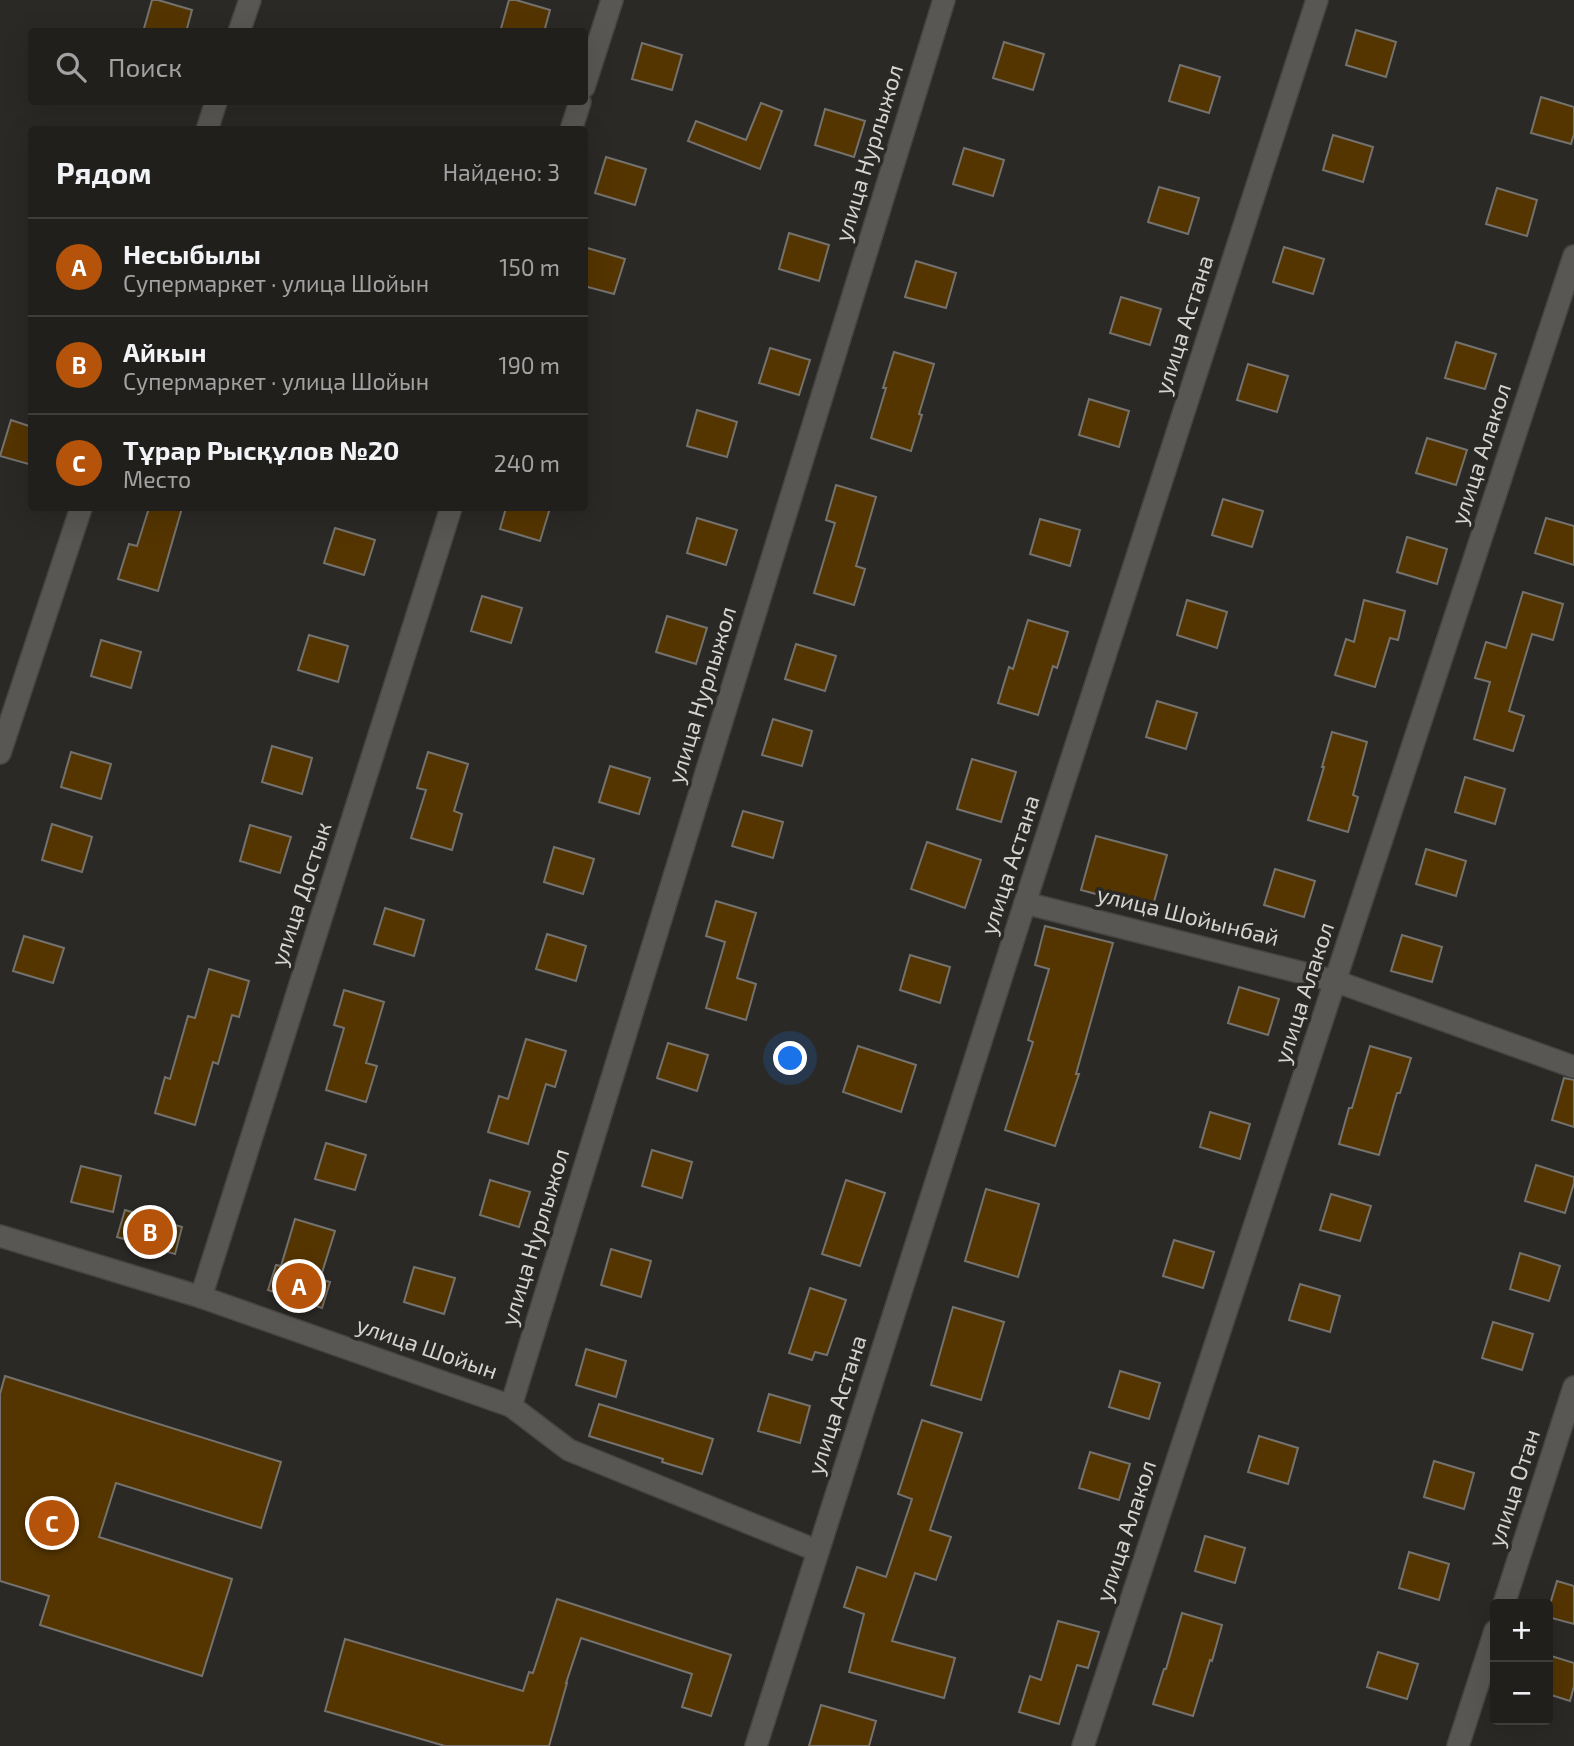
<!DOCTYPE html>
<html lang="ru">
<meta charset="utf-8">
<style>
body{margin:0;font-family:"Exo 2",sans-serif;background:#2d2c29;color:#f1f3f6}
.controls{position:absolute;right:21px;bottom:21px;display:grid;overflow:hidden;border-radius:7px;box-shadow:0 7px 28px #0002}
.controls button{width:63px;height:63px;display:grid;place-items:center;padding:0;border:0;border-bottom:2px solid #3d3d3b;background:#201f1c;color:#f1f3f6;font:35px sans-serif}
.you{position:absolute;left:791px;top:1059px;width:24px;height:24px;margin:-18px;border:5px solid #fff;border-radius:50%;background:#1a73e8;box-shadow:0 0 0 10px #1a73e833}
.badge{display:grid;place-items:center;width:46px;height:46px;border-radius:50%;background:#b45309;color:#fff;font-size:23px;font-weight:700}
.pin{position:absolute;translate:-50% -50%;border:4px solid #fff;box-shadow:0 2px 7px #0006}
.list{margin:0;padding:0;list-style:none}
h2{display:flex;justify-content:space-between;align-items:center;height:91px;margin:0;padding:0 28px;font-size:30px}
h2 small{font-size:23px;font-weight:400;color:#a2a2a3}
.list li{display:grid;grid-template-columns:46px 1fr auto;gap:21px;align-items:center;box-sizing:border-box;height:98px;padding:0 28px;border-top:2px solid #3d3d3b}
.list b{display:block;font-size:26px;white-space:nowrap}
.list p{margin:0;font-size:23px;white-space:nowrap;color:#a2a2a3}
.list em{font-size:23px;font-style:normal;color:#a2a2a3}
.icon{flex:none;width:38px;height:38px;fill:none;stroke:currentColor;stroke-width:2;stroke-linecap:round;stroke-linejoin:round}
.map{position:relative;flex:none;width:1574px;height:1746px;overflow:hidden}
.search{position:absolute;background:#201f1c;box-shadow:0 7px 28px #0002;left:28px;top:28px;width:560px;height:77px;display:flex;align-items:center;gap:18px;box-sizing:border-box;padding:0 24px;border-radius:7px;color:#a2a2a3;font-size:26px}
.panel{position:absolute;background:#201f1c;box-shadow:0 7px 28px #0002;left:28px;top:126px;width:560px;height:385px;border-radius:7px}
.map>svg:first-child{display:block}
.building{fill:#543500;stroke:#74726e;stroke-width:2}
.lines{fill:none;stroke-linecap:round;stroke-linejoin:round}
.minor-casing{stroke:#454442;stroke-width:24}
.minor{stroke:#595754;stroke-width:21}
.labels{text-anchor:middle;stroke-width:7;stroke-linejoin:round;paint-order:stroke}
.street-label{font-size:23px;fill:#d5d4d2;stroke:#2b2926}
</style>
<div class="map">
<svg width="1574" height="1746" viewBox="0 0 1574 1746">
<rect width="100%" height="100%" fill="#2b2926"/>
<g class="building">
<polygon points="152,0 158,0 192,10 186,32 143,32"/>
<polygon points="509,0 516,0 550,10 544,32 500,32"/>
<polygon points="1356,30 1396,42 1386,77 1346,65"/>
<polygon points="1004,42 1044,54 1033,90 993,78"/>
<polygon points="642,43 682,55 672,90 632,79"/>
<polygon points="1180,65 1220,77 1209,113 1169,101"/>
<polygon points="1541,97 1574,107 1574,134 1571,144 1531,133"/>
<polygon points="761,103 782,111 760,169 688,141 696,121 746,140"/>
<polygon points="825,109 865,121 854,157 815,145"/>
<polygon points="1333,135 1373,147 1363,182 1323,170"/>
<polygon points="964,148 1004,160 993,196 953,184"/>
<polygon points="606,157 646,169 635,205 595,193"/>
<polygon points="1159,187 1199,198 1188,234 1148,222"/>
<polygon points="1497,188 1537,200 1527,236 1486,224"/>
<polygon points="789,233 829,245 819,281 779,269"/>
<polygon points="584,247 625,259 614,294 584,286"/>
<polygon points="1284,247 1324,259 1313,294 1273,282"/>
<polygon points="916,261 956,273 946,308 905,297"/>
<polygon points="1121,297 1161,309 1150,345 1110,333"/>
<polygon points="1456,342 1496,354 1485,389 1445,378"/>
<polygon points="770,348 810,360 799,395 759,383"/>
<polygon points="894,352 934,364 919,414 922,415 911,451 871,438 886,388 883,388"/>
<polygon points="1248,364 1288,376 1277,412 1237,400"/>
<polygon points="1089,399 1129,411 1119,447 1079,435"/>
<polygon points="697,410 737,422 727,457 687,446"/>
<polygon points="11,420 32,427 32,465 0,456"/>
<polygon points="1427,438 1467,450 1456,485 1416,473"/>
<polygon points="836,485 876,497 856,566 865,569 854,605 814,593 835,523 826,520"/>
<polygon points="1223,499 1263,511 1252,547 1212,535"/>
<polygon points="149,508 182,508 158,591 118,579 129,544 137,546"/>
<polygon points="506,508 550,508 540,541 500,529"/>
<polygon points="697,518 737,530 726,565 687,553"/>
<polygon points="1546,518 1574,526 1574,565 1535,553"/>
<polygon points="1040,519 1080,530 1070,566 1030,554"/>
<polygon points="335,528 375,540 364,575 324,563"/>
<polygon points="1407,537 1447,549 1437,584 1397,572"/>
<polygon points="1523,592 1563,604 1553,640 1532,634 1509,711 1524,716 1513,751 1474,739 1490,682 1475,678 1486,642 1506,648"/>
<polygon points="482,596 522,608 511,643 471,631"/>
<polygon points="1187,600 1227,612 1217,648 1177,635"/>
<polygon points="1364,600 1405,611 1398,640 1390,638 1375,687 1335,675 1346,639 1354,642"/>
<polygon points="667,616 707,628 696,664 656,652"/>
<polygon points="1028,620 1068,632 1057,668 1053,666 1038,715 998,703 1009,667 1013,669"/>
<polygon points="309,635 348,646 338,682 298,670"/>
<polygon points="101,640 141,652 131,688 91,676"/>
<polygon points="796,644 836,656 825,691 785,679"/>
<polygon points="1157,701 1197,713 1186,749 1146,737"/>
<polygon points="773,719 812,731 802,766 762,755"/>
<polygon points="1332,732 1367,742 1353,795 1358,797 1348,832 1308,820 1324,767 1322,767"/>
<polygon points="272,746 312,758 302,794 262,782"/>
<polygon points="71,752 111,764 101,799 61,787"/>
<polygon points="428,752 468,764 454,811 462,814 452,850 411,838 426,790 417,788"/>
<polygon points="972,759 1016,772 1001,822 957,809"/>
<polygon points="610,766 650,778 639,814 599,802"/>
<polygon points="1465,777 1505,789 1495,824 1455,812"/>
<polygon points="743,811 783,822 773,858 732,846"/>
<polygon points="52,824 92,837 82,872 42,860"/>
<polygon points="250,825 291,837 280,873 240,861"/>
<polygon points="1096,836 1167,855 1152,909 1081,890"/>
<polygon points="927,842 981,860 965,908 911,889"/>
<polygon points="554,847 594,859 583,894 544,882"/>
<polygon points="1426,849 1466,861 1456,896 1416,884"/>
<polygon points="1275,869 1315,881 1304,917 1264,905"/>
<polygon points="716,901 756,913 737,978 756,984 746,1020 706,1008 725,942 706,936"/>
<polygon points="385,908 424,920 414,956 374,944"/>
<polygon points="1045,926 1113,943 1076,1074 1079,1074 1055,1146 1005,1130 1033,1042 1028,1040 1049,969 1035,965"/>
<polygon points="547,934 586,946 576,981 536,969"/>
<polygon points="1402,935 1442,947 1432,982 1391,971"/>
<polygon points="24,936 64,948 53,983 13,971"/>
<polygon points="910,955 950,967 940,1003 900,990"/>
<polygon points="209,969 249,981 239,1017 232,1015 218,1064 213,1062 195,1125 155,1113 165,1077 170,1079 188,1016 195,1018"/>
<polygon points="1239,987 1279,999 1268,1035 1228,1023"/>
<polygon points="344,990 384,1002 366,1063 377,1066 366,1102 326,1090 344,1028 334,1025"/>
<polygon points="526,1039 566,1051 555,1087 546,1084 528,1144 488,1132 499,1096 508,1099"/>
<polygon points="668,1043 708,1055 697,1091 657,1078"/>
<polygon points="858,1046 916,1065 901,1112 843,1092"/>
<polygon points="1370,1046 1411,1058 1400,1093 1397,1093 1379,1155 1339,1144 1349,1108 1352,1108"/>
<polygon points="1564,1078 1574,1080 1574,1127 1552,1120"/>
<polygon points="1210,1112 1250,1124 1240,1159 1200,1147"/>
<polygon points="326,1143 366,1155 355,1190 315,1179"/>
<polygon points="652,1150 692,1162 682,1198 642,1186"/>
<polygon points="1536,1165 1574,1177 1574,1183 1565,1213 1525,1201"/>
<polygon points="81,1166 121,1176 113,1212 71,1202"/>
<polygon points="490,1180 530,1192 519,1227 480,1215"/>
<polygon points="846,1180 885,1193 860,1266 822,1254"/>
<polygon points="986,1189 1039,1204 1018,1277 965,1261"/>
<polygon points="1331,1194 1371,1206 1360,1241 1320,1230"/>
<polygon points="125,1210 182,1227 175,1254 117,1237"/>
<polygon points="295,1219 335,1231 320,1279 330,1282 322,1308 268,1290 276,1265 281,1266"/>
<polygon points="1174,1240 1214,1252 1203,1288 1163,1276"/>
<polygon points="611,1249 651,1261 641,1297 601,1285"/>
<polygon points="1520,1253 1560,1266 1549,1301 1510,1289"/>
<polygon points="414,1267 455,1278 444,1314 404,1302"/>
<polygon points="1300,1284 1340,1296 1330,1332 1289,1320"/>
<polygon points="810,1288 846,1300 827,1355 815,1352 812,1360 789,1353"/>
<polygon points="953,1307 1004,1322 981,1400 931,1385"/>
<polygon points="1493,1322 1533,1334 1522,1370 1482,1358"/>
<polygon points="586,1349 626,1361 616,1397 576,1385"/>
<polygon points="1120,1371 1160,1383 1149,1419 1109,1407"/>
<polygon points="5,1376 281,1462 261,1528 116,1483 99,1537 232,1579 202,1676 40,1625 49,1596 0,1581 0,1394"/>
<polygon points="769,1394 810,1406 800,1443 758,1431"/>
<polygon points="599,1404 713,1439 702,1474 662,1462 663,1459 589,1436"/>
<polygon points="922,1420 962,1433 930,1530 951,1537 936,1580 915,1573 892,1641 955,1658 944,1698 849,1672 864,1614 844,1607 857,1567 886,1577 912,1499 898,1494"/>
<polygon points="1259,1436 1298,1448 1288,1484 1248,1472"/>
<polygon points="1090,1452 1130,1464 1119,1500 1079,1488"/>
<polygon points="1434,1461 1474,1473 1464,1509 1424,1497"/>
<polygon points="1205,1536 1245,1548 1235,1583 1195,1571"/>
<polygon points="1409,1552 1449,1564 1439,1600 1399,1588"/>
<polygon points="1557,1581 1574,1586 1574,1624 1548,1617 1548,1611"/>
<polygon points="557,1599 731,1655 711,1716 682,1707 692,1674 581,1638 566,1683 567,1683 549,1746 445,1746 325,1711 345,1639 523,1691 529,1672 533,1673"/>
<polygon points="1182,1613 1222,1625 1212,1661 1210,1660 1193,1716 1153,1704 1164,1669 1166,1669"/>
<polygon points="1058,1621 1099,1632 1088,1668 1077,1665 1059,1724 1019,1712 1030,1676 1041,1680"/>
<polygon points="1378,1652 1418,1664 1407,1699 1367,1687"/>
<polygon points="1548,1655 1574,1663 1574,1686 1570,1701 1548,1694"/>
<polygon points="821,1705 876,1721 869,1746 809,1746"/>
</g>
<g class="lines">
<g class="minor-casing">
<g id="minor">
<polyline points="239,32 250,0"/>
<polyline points="584,87 612,0"/>
<polyline points="207,130 216,102"/>
<polyline points="571,130 580,102"/>
<polyline points="0,753 81,508"/>
<polyline points="1025,903 1335,981 1574,1067"/>
<polyline points="0,1236 201,1297 511,1406 569,1450 818,1551"/>
<polyline points="201,1297 451,508"/>
<polyline points="511,1406 944,0"/>
<polyline points="1504,1604 1574,1387"/>
<polyline points="756,1746 1025,903 1317,0"/>
<polyline points="1083,1746 1574,256"/>
<polyline points="1458,1746 1495,1631"/>
</g>
</g>
<use href="#minor" class="minor"/>
</g>
<g class="labels">
<g class="street-label">
<text transform="translate(869 153) rotate(-73)" y="8">улица Нурлыжол</text>
<text transform="translate(1184 325) rotate(-72)" y="8">улица Астана</text>
<text transform="translate(1481 454) rotate(-72)" y="8">улица Алакол</text>
<text transform="translate(702 695) rotate(-73)" y="8">улица Нурлыжол</text>
<text transform="translate(1010 865) rotate(-72)" y="8">улица Астана</text>
<text transform="translate(301 894) rotate(-72)" y="8">улица Достык</text>
<text transform="translate(1188 916) rotate(14)" y="8">улица Шойынбай</text>
<text transform="translate(1304 993) rotate(-72)" y="8">улица Алакол</text>
<text transform="translate(535 1237) rotate(-73)" y="8">улица Нурлыжол</text>
<text transform="translate(427 1348) rotate(19)" y="8">улица Шойын</text>
<text transform="translate(837 1405) rotate(-72)" y="8">улица Астана</text>
<text transform="translate(1514 1488) rotate(-72)" y="8">улица Отан</text>
<text transform="translate(1126 1531) rotate(-72)" y="8">улица Алакол</text>
</g>
</g>
</svg>
<div class="controls">
<button>+</button>
<button>−</button>
</div>
<div class="you"></div>
<div class="pin badge" style="left:299px;top:1286px">A</div>
<div class="pin badge" style="left:150px;top:1232px">B</div>
<div class="pin badge" style="left:52px;top:1523px">C</div>
<div class="search"><svg class="icon" aria-label="search" viewBox="0 0 24 24"><circle cx="10" cy="10" r="6"/><path d="M15 15l6 6"/></svg>Поиск</div>
<section class="panel">
<h2>Рядом<small>Найдено: 3</small></h2>
<ul class="list">
<li><span class="badge">A</span><div><b>Несыбылы</b><p>Супермаркет · улица Шойын</p></div><em>150 m</em></li>
<li><span class="badge">B</span><div><b>Айкын</b><p>Супермаркет · улица Шойын</p></div><em>190 m</em></li>
<li><span class="badge">C</span><div><b>Тұрар Рысқұлов №20</b><p>Место</p></div><em>240 m</em></li>
</ul>
</section>
</div>
